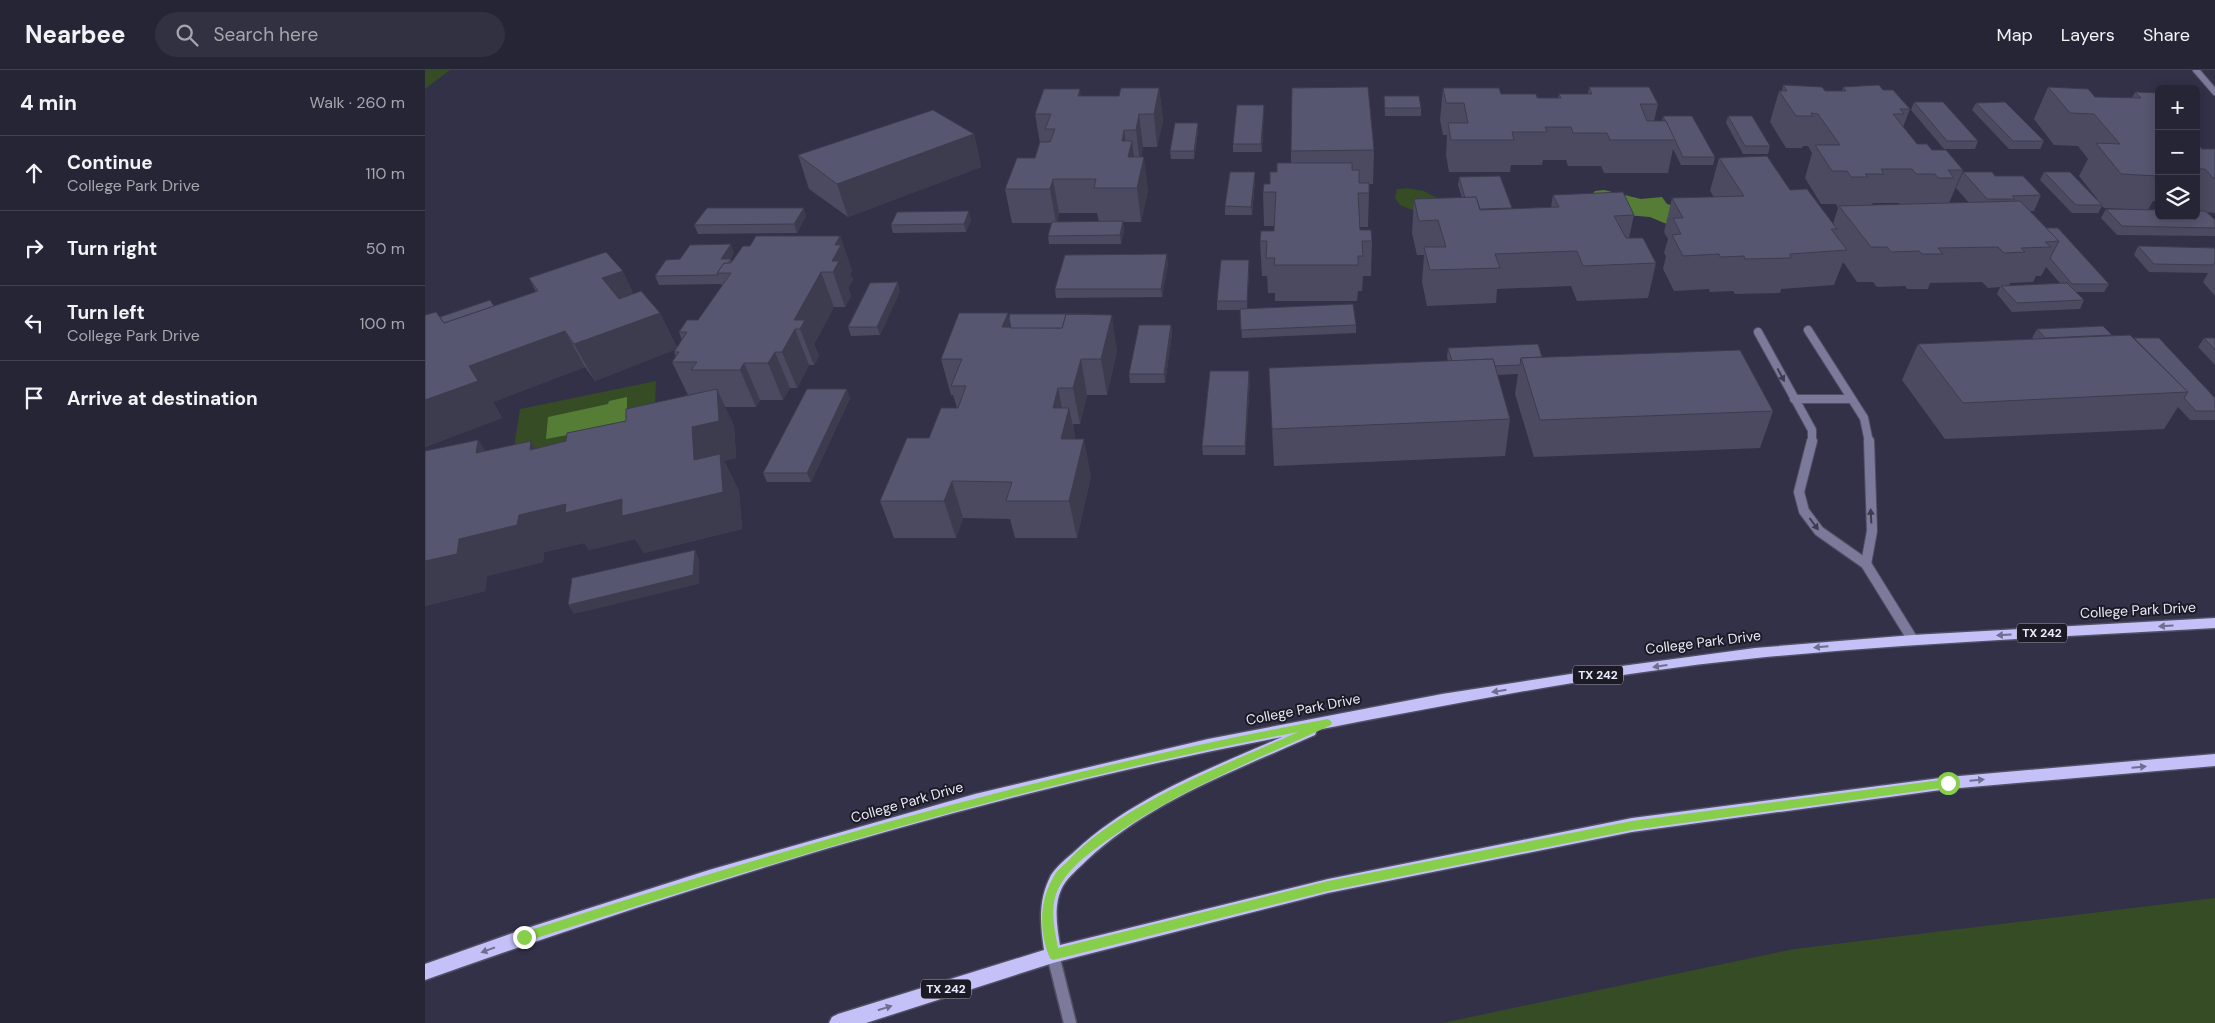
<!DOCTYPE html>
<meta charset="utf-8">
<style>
body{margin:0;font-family:"DM Sans",sans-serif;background:#323142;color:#f1f3f6}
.controls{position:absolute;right:15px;top:15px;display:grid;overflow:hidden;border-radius:8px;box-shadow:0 2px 12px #0003}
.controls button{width:45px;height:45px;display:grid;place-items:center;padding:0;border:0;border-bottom:1px solid #424251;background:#262536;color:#f1f3f6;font:25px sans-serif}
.stop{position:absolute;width:15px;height:15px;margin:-11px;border:4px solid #87cf4b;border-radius:50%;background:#fff}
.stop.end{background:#87cf4b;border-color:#fff;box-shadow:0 1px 5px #0008}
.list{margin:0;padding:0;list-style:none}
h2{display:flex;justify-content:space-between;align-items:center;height:65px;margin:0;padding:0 20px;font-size:21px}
h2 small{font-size:16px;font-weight:400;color:#a4a5ad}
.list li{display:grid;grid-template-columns:32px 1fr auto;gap:15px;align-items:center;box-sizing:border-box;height:75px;padding:0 20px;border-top:1px solid #424251}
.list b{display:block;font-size:19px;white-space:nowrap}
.list p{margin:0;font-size:16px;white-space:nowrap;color:#a4a5ad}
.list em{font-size:16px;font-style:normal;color:#a4a5ad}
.icon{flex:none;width:28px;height:28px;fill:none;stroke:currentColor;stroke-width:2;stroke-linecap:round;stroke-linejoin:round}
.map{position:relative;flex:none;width:1790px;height:953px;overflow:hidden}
header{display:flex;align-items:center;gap:30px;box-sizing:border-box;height:70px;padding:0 25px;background:#262536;border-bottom:1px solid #424251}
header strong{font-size:24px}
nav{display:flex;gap:28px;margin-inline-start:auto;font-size:18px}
.search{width:350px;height:45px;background:#323142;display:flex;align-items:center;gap:12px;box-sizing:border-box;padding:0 18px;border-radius:28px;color:#a4a5ad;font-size:19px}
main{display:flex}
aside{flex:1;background:#262536}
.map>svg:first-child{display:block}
.green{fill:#354c24}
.water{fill:#557d36}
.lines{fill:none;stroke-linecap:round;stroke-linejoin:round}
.lane-far2-casing{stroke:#504f64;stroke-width:10}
.lane-far1-casing{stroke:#504f64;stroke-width:12}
.lane-casing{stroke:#504f64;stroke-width:15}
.street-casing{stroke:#504f64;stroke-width:8}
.primary-casing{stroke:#504f64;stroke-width:3}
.lane-far2{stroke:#7b7a9b;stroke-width:8}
.lane-far1{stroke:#7b7a9b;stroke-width:10}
.lane{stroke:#7b7a9b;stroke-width:12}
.street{stroke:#7b7a9b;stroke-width:6}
.primary{fill:#c3c1f7;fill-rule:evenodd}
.wall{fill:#4b4a60;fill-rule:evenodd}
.shaded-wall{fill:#3d3c4e}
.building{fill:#575670;stroke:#3d3c4e}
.oneway{fill:#3d3c4e}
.oneway2{fill:#6f6e8e}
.route{fill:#87cf4b}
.labels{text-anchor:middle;stroke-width:4;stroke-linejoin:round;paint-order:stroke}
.shield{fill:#1b1a25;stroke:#adacba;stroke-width:1}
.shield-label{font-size:12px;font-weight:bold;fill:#ebeafa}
.street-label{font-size:14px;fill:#ebeafa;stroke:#1b1a25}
</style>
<header>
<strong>Nearbee</strong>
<div class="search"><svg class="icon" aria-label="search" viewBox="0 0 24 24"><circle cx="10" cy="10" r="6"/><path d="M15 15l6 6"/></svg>Search here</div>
<nav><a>Map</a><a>Layers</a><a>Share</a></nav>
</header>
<main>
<aside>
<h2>4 min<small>Walk · 260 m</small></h2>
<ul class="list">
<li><svg class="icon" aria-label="ahead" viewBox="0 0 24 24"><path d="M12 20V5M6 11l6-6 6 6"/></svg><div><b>Continue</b><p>College Park Drive</p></div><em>110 m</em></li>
<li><svg class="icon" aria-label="right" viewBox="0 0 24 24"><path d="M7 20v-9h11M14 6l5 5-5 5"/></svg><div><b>Turn right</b></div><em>50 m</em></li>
<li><svg class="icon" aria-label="left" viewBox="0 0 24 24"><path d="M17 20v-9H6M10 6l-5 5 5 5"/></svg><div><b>Turn left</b><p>College Park Drive</p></div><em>100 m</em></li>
<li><svg class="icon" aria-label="arrive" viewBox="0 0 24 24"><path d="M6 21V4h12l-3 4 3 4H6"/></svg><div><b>Arrive at destination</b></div></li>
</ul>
</aside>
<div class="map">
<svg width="1790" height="953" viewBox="0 0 1790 953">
<rect width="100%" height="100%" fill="#323148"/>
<g class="green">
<polygon points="0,0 25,0 0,19"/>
<polygon points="983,118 999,121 1014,129 990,141 975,135 970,128 972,119"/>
<polygon points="231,311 229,366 86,397 95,339"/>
<polygon points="1790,828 1790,953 1017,953 1369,879"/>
</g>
<g class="water">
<polygon points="1179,120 1216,129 1237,127 1242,134 1250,136 1244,155 1225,147 1201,145 1166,126 1170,121"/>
<polygon points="202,327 202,354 121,369 123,347 183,334 184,331"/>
</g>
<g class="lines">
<g class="lane-far2-casing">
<g id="lane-far2">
<polyline points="1383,260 1439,348 1444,372"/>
<polyline points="1333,262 1387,360 1387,372"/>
<polyline points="1369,329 1426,329"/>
</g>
</g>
<g class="lane-far1-casing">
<g id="lane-far1">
<polyline points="1387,371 1374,422 1379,441 1394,461 1441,494 1488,570"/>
<polyline points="1441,494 1447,461 1444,371"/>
</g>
</g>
<g class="lane-casing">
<polyline id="lane" points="628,885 645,953"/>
</g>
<g class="street-casing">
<polyline id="street" points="1771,0 1790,22"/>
</g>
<g class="primary-casing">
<path id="primary" d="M 1790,548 L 1790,558 C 1637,567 1484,573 1332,588 C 1184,603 1037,632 892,660 L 890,665 C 812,700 725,731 661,791 C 654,798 644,806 638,816 C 628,834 632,856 635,875 L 903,809 L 1207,748 L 1523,707 L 1790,684 L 1790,696 L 1523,719 L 1207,762 L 903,823 L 628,893 L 441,953 L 404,953 L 407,947 L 413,944 L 619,880 C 615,853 613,830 626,805 C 632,796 642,788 650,781 C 708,727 786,698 857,667 C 566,723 279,811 0,910 L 0,894 L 99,859 L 284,800 L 550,724 L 783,669 L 1017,624 L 1197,596 L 1330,578 L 1488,565 Z"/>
</g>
<use href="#lane-far2" class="lane-far2"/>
<use href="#lane-far1" class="lane-far1"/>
<use href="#lane" class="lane"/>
<use href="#street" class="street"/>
<use href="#primary" class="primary"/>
</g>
<g class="wall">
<path d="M 1358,15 L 1400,21 L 1417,21 L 1418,17 L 1458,20 L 1485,39 L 1478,57 L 1492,74 L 1507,80 L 1538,100 L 1524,133 L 1544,133 L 1531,118 L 1538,102 L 1570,106 L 1616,125 L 1609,141 L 1604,141 L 1621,158 L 1684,214 L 1679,222 L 1651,222 L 1659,230 L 1655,239 L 1587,242 L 1572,224 L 1575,217 L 1563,218 L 1557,212 L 1505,213 L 1503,219 L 1482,219 L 1480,216 L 1452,217 L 1448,212 L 1432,212 L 1418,192 L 1409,215 L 1356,219 L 1355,223 L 1310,224 L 1308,221 L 1285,222 L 1284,219 L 1249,221 L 1238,199 L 1241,186 L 1239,183 L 1243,169 L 1239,162 L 1247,128 L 1289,127 L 1285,121 L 1294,88 L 1365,120 L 1408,154 L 1413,138 L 1411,134 L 1396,134 L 1380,108 L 1387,83 L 1383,76 L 1378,76 L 1377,78 L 1361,78 L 1345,52 L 1354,21 L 1357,21 ZM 1448,133 L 1474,133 L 1475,135 L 1447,135 ZM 1621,197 L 1635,213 L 1584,216 L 1585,213 L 1608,212 L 1611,206 L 1616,206 Z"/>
<polygon points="1164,17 1233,34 1229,51 1237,51 1238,46 1290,87 1288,95 1256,95 1248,79 1243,103 1179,103 1176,96 1143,96 1141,90 1118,90 1117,95 1086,95 1085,102 1024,102 1021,85 1022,65 1018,65 1015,50 1018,18 1076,24 1112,26 1114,28 1133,28 1134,24 1163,24"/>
<polygon points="1623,17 1670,27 1707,28 1710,22 1734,23 1734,131 1728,131 1723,140 1679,138 1677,136 1673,143 1647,143 1615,110 1619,102 1673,130 1654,106 1663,89 1653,76 1629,75 1609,49"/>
<path d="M 734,18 L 738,50 L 732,77 L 718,77 L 716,87 L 723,120 L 716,152 L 698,152 L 699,160 L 696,174 L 624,174 L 623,166 L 626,153 L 587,153 L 580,119 L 610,88 L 615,73 L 610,44 L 656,26 L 694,26 ZM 634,143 L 672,143 L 674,152 L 632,152 Z"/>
<polygon points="959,26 996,38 996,46 960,46"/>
<polygon points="1489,32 1553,71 1550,79 1519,79 1486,40"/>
<polygon points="1551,33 1619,71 1615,79 1584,79 1547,40"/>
<polygon points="839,35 837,82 808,82 808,74"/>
<polygon points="1303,46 1345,76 1343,84 1318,84 1301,53"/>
<polygon points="773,61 769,89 746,89 745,81"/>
<polygon points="549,64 556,97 423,147 384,119 373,85"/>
<polygon points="1771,72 1777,79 1790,79 1790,143 1782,142 1790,150 1790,166 1692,165 1676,148 1681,139 1771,146"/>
<polygon points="949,80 948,114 944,114 944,123 943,157 934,157 935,160 947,171 946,206 938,206 937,221 933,221 932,231 850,231 850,223 843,223 842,206 837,206 835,171 849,161 849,156 839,156 838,122 845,114 852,102 866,93 866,81"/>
<polygon points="1034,107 1087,138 1087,139 1126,137 1128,125 1209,145 1204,168 1231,193 1223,228 1152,231 1146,216 1072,219 1071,233 1002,236 997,212 999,185 992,185 987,163 989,129 1037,128 1033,115"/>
<polygon points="830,110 827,145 800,145 800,136"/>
<polygon points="381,146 372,163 273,164 269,155"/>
<polygon points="546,150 541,162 468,163 466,155"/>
<polygon points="415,166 427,201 425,204 428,210 423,218 426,226 420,237 409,237 389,274 394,286 389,295 384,295 372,318 365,318 358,330 335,330 331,337 300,337 309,356 311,388 299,391 314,421 317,459 219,483 210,469 164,480 159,473 119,482 118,492 62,506 60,521 0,536 0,381 53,370 60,381 111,378 141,371 201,351 263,325 247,292 251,287 249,282 251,279 170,311 160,297 68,332 77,348 0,377 0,245 15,247 69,236 111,222 104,208 209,224 235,243 252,278 257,270 254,262 273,250 297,216 296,214 234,215 230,206 255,189 309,183 305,189 307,192 325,176"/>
<polygon points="1713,176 1790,178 1790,226 1778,212 1783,203 1724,202 1709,185"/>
<polygon points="743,193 737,227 631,228 630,219"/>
<polygon points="824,198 822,238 931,255 931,263 817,268 815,240 792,240 792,231"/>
<polygon points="475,221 455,265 426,266 423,257"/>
<polygon points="584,248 692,281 682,325 662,325 655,354 648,354 650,369 666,406 652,468 590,468 585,449 538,448 531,468 469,468 455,431 504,368 532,338 528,325 526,325 516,289"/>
<polygon points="746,255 747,264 740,313 705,313 704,304"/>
<polygon points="1612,259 1687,265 1709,268 1790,328 1790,350 1765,350 1753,337 1739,359 1520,369 1477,310 1493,274 1608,269 1607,268"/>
<polygon points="1779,268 1790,268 1790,295 1773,277"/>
<polygon points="1023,278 1117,287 1348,341 1335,378 1109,387 1090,324 1093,304 1072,305 1085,349 1080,386 849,396 844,298 1023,291 1022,287"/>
<polygon points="825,310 820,385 778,385 777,376"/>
<polygon points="425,328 386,412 342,412 338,403"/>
</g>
<g class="shaded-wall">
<polygon points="734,18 738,50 732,77 729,44"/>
<polygon points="655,19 660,50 653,26"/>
<polygon points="839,35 839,43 837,82 836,74"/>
<polygon points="714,44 718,77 715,92 711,60"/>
<polygon points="773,53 773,61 769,89 769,81"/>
<polygon points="699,60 704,92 697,71"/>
<polygon points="549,64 556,97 423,147 412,114"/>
<polygon points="707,71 711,103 703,87"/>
<polygon points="719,87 723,120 716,152 712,118"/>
<polygon points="830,102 830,110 827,145 826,137"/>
<polygon points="628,109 634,143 631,153 625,119"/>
<polygon points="379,138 381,146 372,163 369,154"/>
<polygon points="544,141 546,150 541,162 539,154"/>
<polygon points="698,151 699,160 696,174 695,165"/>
<polygon points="415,166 427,201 425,204 428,210 423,218 426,226 420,237 408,202 407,191 410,175"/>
<polygon points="306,174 309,183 300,198 296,189"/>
<polygon points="742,184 743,193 737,227 736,219"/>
<polygon points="824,190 824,198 822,240 822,231"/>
<polygon points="198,201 215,237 195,244 177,208"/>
<polygon points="396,202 409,237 389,274 394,286 389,295 375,259 369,250"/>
<polygon points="473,212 475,221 455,265 452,257"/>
<polygon points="235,243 252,279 170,311 149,274"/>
<polygon points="583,243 591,279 577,257"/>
<polygon points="687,245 692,281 682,325 676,289"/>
<polygon points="746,255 747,264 740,313 739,304"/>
<polygon points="370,259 384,295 372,318 357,282"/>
<polygon points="140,261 160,297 68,332 77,348 0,377 0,330 44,296"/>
<polygon points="350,282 365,318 358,330 343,293"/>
<polygon points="656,289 662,325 655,354 648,318"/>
<polygon points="319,293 335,330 331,337 315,300"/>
<polygon points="824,301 825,310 820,385 820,376"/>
<polygon points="633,318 640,353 644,338 652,375 644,406 628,338"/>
<polygon points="292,319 309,356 311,388 299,391 314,421 317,459 219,483 210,469 164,480 159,473 119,482 118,492 62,506 60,521 0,536 0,491 34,469 94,445 269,390 267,357"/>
<polygon points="422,319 425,328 386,412 382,403"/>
<polygon points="659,369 666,406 652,468 644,431"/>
<polygon points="53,370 78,407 51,383"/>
<polygon points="106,371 130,408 105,380"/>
<polygon points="527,411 538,448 531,468 519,431"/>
<polygon points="270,480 274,489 274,514 149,544 143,535"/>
</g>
<g class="building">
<polygon points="1358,15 1397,17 1400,21 1421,21 1418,17 1454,15 1458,20 1468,20 1485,39 1475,39 1479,44 1468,44 1492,74 1502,74 1507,80 1521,80 1538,100 1523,100 1529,108 1513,108 1510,104 1491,104 1487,99 1456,99 1459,104 1440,104 1443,107 1426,107 1422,101 1407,101 1390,75 1415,75 1393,44 1386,43 1388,46 1371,46 1354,21 1362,21"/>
<polygon points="943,17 949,80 866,81 867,18"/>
<polygon points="1164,17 1224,17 1233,34 1215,34 1222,51 1241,51 1251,70 1185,70 1182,63 1148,63 1146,57 1120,57 1122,62 1087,62 1089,70 1026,70 1023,53 1043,53 1039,33 1021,33 1018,18 1074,18 1076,24 1111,24 1112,28 1136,28 1134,24 1167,24"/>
<polygon points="1623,17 1663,19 1670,27 1716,28 1710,22 1734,23 1734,106 1696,104 1671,73 1695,74 1669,44 1645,43"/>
<polygon points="696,18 734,18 729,44 714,44 711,60 699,60 697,71 707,71 703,87 719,87 712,118 669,118 671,109 628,109 625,119 580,119 592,88 610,88 615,72 625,72 630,59 620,59 626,44 610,44 619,19 655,19 653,26 694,26"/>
<polygon points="959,26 994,26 996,38 960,38"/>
<polygon points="1489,32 1518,32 1553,71 1522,71"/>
<polygon points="1580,32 1619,71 1588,71 1551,33"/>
<polygon points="812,35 839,35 836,74 808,74"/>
<polygon points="508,40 549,64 412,114 373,85"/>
<polygon points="1238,46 1267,46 1290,87 1258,87 1241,51 1240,51"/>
<polygon points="1303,46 1327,46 1345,76 1320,76"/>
<polygon points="750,53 773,53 769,81 745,81"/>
<polygon points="1771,72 1777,79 1790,79 1790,108 1788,108 1780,99 1771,99"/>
<polygon points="1342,86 1365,120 1382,119 1412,159 1406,159 1422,180 1365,184 1366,188 1320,189 1319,186 1295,187 1294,184 1258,186 1247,165 1256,164 1248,148 1258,148 1247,128 1319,126 1294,88"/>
<polygon points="852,93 927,93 927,100 934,100 934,113 944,113 944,123 933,123 935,160 946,160 947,171 937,171 938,186 933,186 933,195 849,195 850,188 841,188 842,171 835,171 836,161 849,161 851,122 838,122 839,114 845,114 845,102 852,102"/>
<polygon points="805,102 830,102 826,137 800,136"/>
<polygon points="1538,102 1567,102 1570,106 1598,106 1616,125 1587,126 1590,129 1562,129"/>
<polygon points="1619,102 1645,102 1677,135 1651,135"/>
<polygon points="1075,106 1087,138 1055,139 1051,127 1040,128 1034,107"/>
<polygon points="1198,122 1209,145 1189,146 1201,168 1218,168 1231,193 1158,196 1152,181 1070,184 1075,198 1005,200 999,177 1021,177 1013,150 994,151 989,129 1051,127 1055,140 1134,137 1128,125"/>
<polygon points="1595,131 1634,171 1620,172 1626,177 1596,178 1600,182 1579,183 1573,177 1513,178 1518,184 1497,184 1494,181 1466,182 1462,177 1446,177 1414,136"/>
<polygon points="282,138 379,138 369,154 269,155"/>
<polygon points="1681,139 1734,140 1734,146 1771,146 1771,141 1780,141 1790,150 1790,158 1697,156"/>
<polygon points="544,141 539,154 466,155 472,142"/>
<polygon points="698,151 695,165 623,166 627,152"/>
<polygon points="1621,158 1633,158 1684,214 1647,214 1625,188 1634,171"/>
<polygon points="331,166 415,166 410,175 416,175 407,191 414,191 408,202 396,202 369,250 380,250 375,259 370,259 357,282 350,282 343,293 319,293 315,300 266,300 272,292 247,292 254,282 249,282 262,262 254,262 262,250 273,250 306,203 292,203 299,193 306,193 318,176 325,176"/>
<polygon points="306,174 296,189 306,189 303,193 299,193 292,203 293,205 230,206 241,190 255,189 265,175"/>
<polygon points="1713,176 1790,178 1790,192 1788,195 1729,194"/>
<polygon points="181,182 198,201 177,208 194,229 216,221 235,243 149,274 140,261 44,296 53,311 0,330 0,245 11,242 19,253 113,221 104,208"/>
<polygon points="742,184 736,219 630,219 640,185"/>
<polygon points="796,190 824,190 822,231 792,231"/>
<polygon points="473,212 452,257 423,257 445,213"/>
<polygon points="1642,213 1659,230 1592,233 1576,216"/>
<polygon points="65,230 69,236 19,253 15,247"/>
<polygon points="928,234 931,255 816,260 815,239"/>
<polygon points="534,243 583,243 577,257 637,258 641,244 687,245 676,289 656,289 648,318 633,318 628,338 644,338 636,369 659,369 644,431 581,431 587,412 527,411 519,431 455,431 482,368 504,368 516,338 533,338 541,316 526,316 537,289 516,289"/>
<polygon points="585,244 666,244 641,244 637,258 586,258 584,248"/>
<polygon points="714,255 746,255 739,304 704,304"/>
<polygon points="1678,256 1687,265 1620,268 1612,259"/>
<polygon points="1705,265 1763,322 1538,333 1493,274"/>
<polygon points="1709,268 1734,268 1790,328 1790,341 1771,341 1759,328 1763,322"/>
<polygon points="1779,268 1790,268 1790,280"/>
<polygon points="1113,274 1117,287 1096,288 1095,295 1070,296 1068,289 1027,291 1023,278"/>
<polygon points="1315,280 1348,341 1115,350 1096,288"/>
<polygon points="1068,289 1085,349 847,359 844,298"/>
<polygon points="785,301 824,301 820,376 777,376"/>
<polygon points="292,319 294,351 267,357 269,390 295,384 298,422 197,446 197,429 140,443 141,434 94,445 92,455 34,469 32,484 0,491 0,381 53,370 51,383 106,371 105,380 141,371 142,363 201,351 201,339"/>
<polygon points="382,319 422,319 382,403 338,403"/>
<polygon points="270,480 268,505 143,535 147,508"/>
</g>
<defs><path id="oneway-solid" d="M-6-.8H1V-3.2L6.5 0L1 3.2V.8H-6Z" transform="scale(1.25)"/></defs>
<g class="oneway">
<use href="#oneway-solid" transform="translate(1356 305) rotate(62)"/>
<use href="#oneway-solid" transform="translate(1446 446) rotate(-93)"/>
<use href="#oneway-solid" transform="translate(1389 454) rotate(53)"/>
</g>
<g class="oneway2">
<use href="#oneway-solid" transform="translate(1741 556) rotate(177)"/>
<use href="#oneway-solid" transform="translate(1579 565) rotate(177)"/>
<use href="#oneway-solid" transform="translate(1396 577) rotate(175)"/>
<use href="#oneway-solid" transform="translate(1235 596) rotate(172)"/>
<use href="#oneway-solid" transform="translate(1074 621) rotate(171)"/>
<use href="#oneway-solid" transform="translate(1714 697) rotate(-5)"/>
<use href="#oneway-solid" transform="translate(1552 710) rotate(-5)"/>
<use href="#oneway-solid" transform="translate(63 880) rotate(160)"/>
<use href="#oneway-solid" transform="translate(460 938) rotate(-18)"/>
</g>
<path class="route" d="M 903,649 L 907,652 L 906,655 C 831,690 751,721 684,769 C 667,781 648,794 637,812 C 623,833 629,856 633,878 L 903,811 L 1207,751 L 1523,709 L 1528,713 L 1523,717 L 1207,760 L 903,821 L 628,890 L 625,888 C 614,864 614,831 628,808 C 631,801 638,796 643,791 C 695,734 803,694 873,662 C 610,711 353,790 99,872 L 93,867 L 99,862 C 364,777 628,700 903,649 Z"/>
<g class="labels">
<g class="shield">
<rect x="1592" y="553.5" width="50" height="19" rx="4"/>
<rect x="1148" y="595.5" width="50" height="19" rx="4"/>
<rect x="496" y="909.5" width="50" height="19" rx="4"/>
</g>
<g class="shield-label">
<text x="1617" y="567">TX 242</text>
<text x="1173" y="609">TX 242</text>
<text x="521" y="923">TX 242</text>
</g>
<g class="street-label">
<text transform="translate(1713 540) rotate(-3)" y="5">College Park Drive</text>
<text transform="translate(1278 572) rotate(-7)" y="5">College Park Drive</text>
<text transform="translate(878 639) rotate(-11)" y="5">College Park Drive</text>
<text transform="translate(482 732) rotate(-16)" y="5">College Park Drive</text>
</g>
</g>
</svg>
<div class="controls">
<button>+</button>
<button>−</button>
<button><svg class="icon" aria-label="layers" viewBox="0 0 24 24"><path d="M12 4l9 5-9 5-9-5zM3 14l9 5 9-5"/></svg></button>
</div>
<div class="stop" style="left:1523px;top:713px"></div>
<div class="stop end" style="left:99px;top:867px"></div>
</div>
</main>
